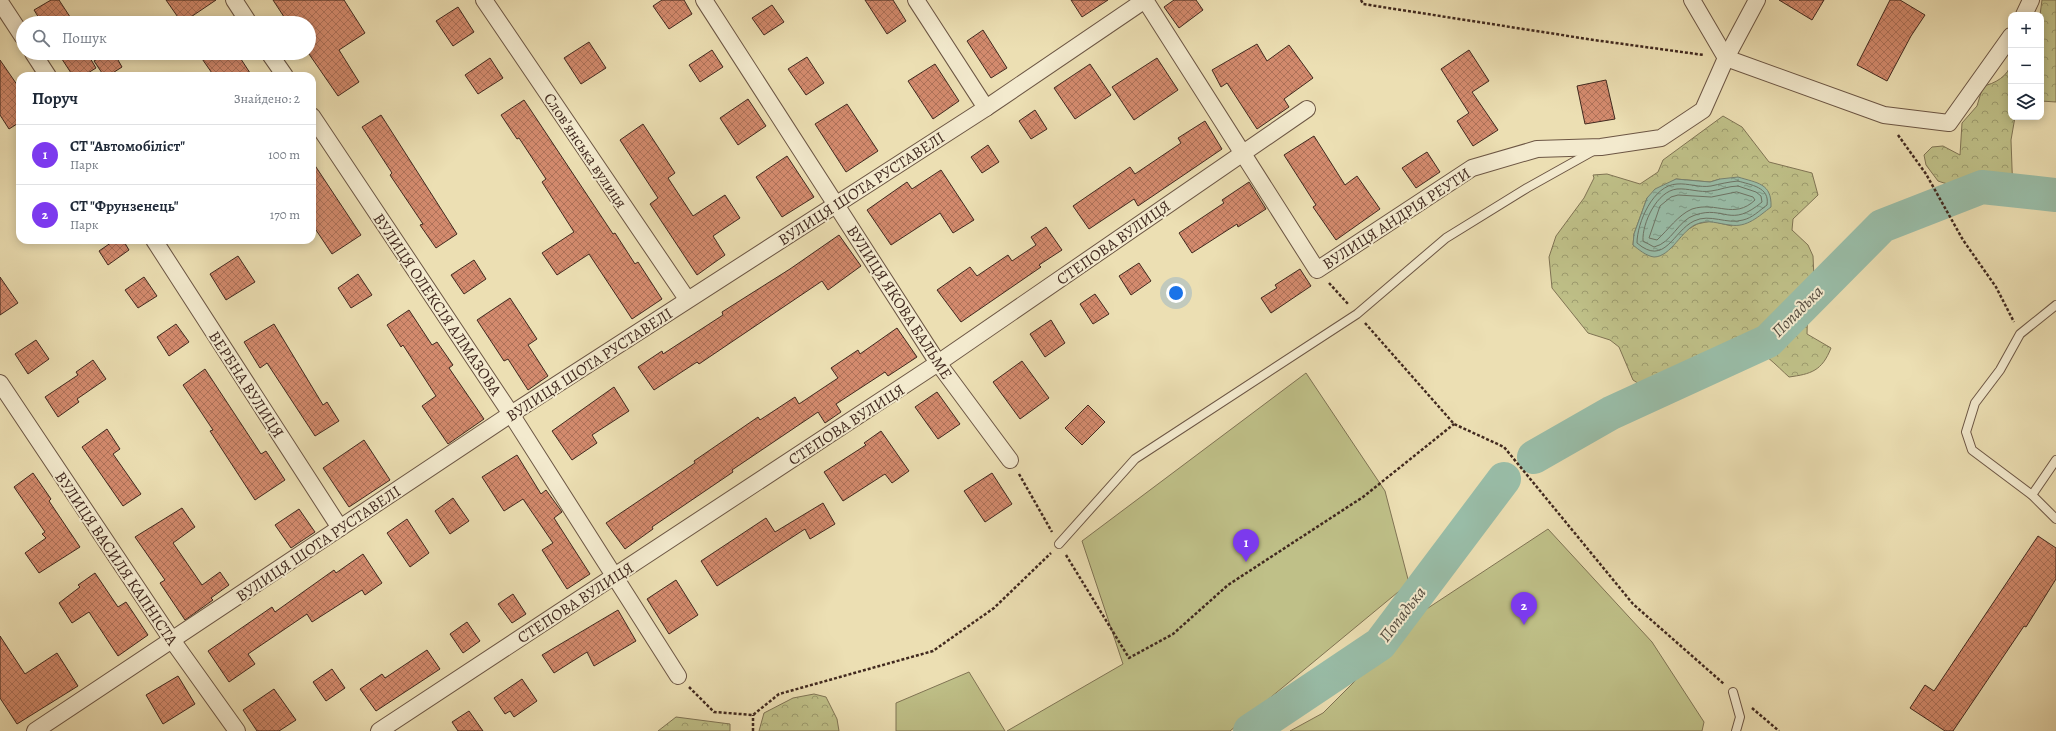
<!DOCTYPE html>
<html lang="uk">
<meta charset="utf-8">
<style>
body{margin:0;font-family:Alegreya,serif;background:#f2f2f3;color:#1f2937}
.controls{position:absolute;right:12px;top:12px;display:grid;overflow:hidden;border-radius:8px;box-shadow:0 2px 10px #0003}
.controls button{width:36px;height:36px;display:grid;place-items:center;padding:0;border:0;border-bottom:1px solid #e0e1e3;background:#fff;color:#1f2937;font:20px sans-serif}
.you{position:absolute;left:1176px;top:293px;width:14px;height:14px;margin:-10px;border:3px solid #fff;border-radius:50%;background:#1a73e8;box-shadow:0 0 0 6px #1a73e833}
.badge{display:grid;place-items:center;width:26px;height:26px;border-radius:50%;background:#7c3aed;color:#fff;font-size:13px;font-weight:700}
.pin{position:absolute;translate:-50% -33px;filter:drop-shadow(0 1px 2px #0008)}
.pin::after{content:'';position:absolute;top:21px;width:14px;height:12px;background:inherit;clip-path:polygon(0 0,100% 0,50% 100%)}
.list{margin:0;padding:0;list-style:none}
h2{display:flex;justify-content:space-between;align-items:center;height:52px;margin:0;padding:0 16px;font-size:17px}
h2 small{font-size:13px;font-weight:400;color:#747a83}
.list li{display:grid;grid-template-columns:26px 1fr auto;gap:12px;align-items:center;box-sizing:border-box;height:60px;padding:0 16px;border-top:1px solid #e0e1e3}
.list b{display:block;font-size:15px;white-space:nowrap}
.list p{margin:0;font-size:13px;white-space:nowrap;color:#747a83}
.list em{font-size:13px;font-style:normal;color:#747a83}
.icon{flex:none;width:22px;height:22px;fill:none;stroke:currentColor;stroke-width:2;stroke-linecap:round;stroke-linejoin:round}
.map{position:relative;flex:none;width:2056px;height:731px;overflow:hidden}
.search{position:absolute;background:#fff;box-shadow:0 2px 10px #0003;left:16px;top:16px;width:300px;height:44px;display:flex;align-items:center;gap:10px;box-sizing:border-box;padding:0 14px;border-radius:22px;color:#747a83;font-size:15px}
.panel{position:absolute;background:#fff;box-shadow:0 2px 10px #0003;left:16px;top:72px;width:300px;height:172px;border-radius:12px}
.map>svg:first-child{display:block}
.green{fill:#bfc088;stroke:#807454}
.forest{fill:url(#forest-crowns);stroke:#807454;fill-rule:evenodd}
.water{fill:url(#water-ripples);stroke:#768271}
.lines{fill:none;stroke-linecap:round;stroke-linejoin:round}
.shore{stroke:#6d7364;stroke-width:1}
.river{stroke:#99bda8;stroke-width:34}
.building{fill:url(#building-cross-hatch);stroke:#41291f}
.service-casing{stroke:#6c5644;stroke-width:10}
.minor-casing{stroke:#6c5644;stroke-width:18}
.path{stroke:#41291f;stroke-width:2.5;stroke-dasharray:3 2;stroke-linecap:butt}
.service{stroke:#f3eace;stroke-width:8}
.minor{stroke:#f3eace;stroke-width:16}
.labels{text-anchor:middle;stroke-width:4;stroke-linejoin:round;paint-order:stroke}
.street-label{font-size:16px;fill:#41291f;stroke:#f3eace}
.water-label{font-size:17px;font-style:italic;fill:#574e41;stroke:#f3eace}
</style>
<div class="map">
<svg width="2056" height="731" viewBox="0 0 2056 731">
<defs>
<pattern id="forest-crowns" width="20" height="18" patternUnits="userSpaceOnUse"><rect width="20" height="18" fill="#bfc088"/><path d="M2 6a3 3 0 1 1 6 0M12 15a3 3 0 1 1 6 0" fill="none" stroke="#9d9c6f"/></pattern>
<pattern id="water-ripples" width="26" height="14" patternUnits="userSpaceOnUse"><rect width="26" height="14" fill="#99bda8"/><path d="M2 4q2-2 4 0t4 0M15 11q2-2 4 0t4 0" fill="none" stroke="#7e9a88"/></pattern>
<pattern id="building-cross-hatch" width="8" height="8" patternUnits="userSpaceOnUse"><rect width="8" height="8" fill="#d38a6d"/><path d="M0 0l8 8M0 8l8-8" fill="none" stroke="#ad7159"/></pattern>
</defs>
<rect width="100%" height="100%" fill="#ecdfb3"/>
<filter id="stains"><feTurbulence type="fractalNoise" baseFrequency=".005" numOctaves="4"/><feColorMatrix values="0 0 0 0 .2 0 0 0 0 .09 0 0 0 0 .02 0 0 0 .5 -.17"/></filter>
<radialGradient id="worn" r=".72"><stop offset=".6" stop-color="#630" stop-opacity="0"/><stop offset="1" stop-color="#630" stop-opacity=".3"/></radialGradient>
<g class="green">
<polygon points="1306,373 1385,491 1409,583 1230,731 1007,731 1123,664 1082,541"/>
<polygon points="1548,529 1652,642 1704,722 1702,731 1290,731 1323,713 1428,608"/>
<polygon points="969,672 1005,731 896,731 896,703"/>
</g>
<g class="forest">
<polygon points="2042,0 2056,0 2056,102 2041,101 2040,15"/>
<path d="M 2011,63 L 2011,117 L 2015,117 L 2011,140 L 2013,195 L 1980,195 L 1938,181 L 1926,165 L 1924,155 L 1932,147 L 1943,146 L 1960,155 L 1962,123 L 1977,106 L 1983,86 C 1994,84 2009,76 2011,63 Z"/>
<path d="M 1723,116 L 1742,127 L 1769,162 L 1812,173 L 1818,195 L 1793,219 L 1792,230 L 1808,245 L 1813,256 L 1814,278 L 1808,298 L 1807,334 L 1831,348 C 1822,371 1811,374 1789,377 C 1778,367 1759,347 1744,343 C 1721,338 1706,370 1691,382 C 1682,388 1671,393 1661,398 L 1633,380 L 1619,347 L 1610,340 L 1588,333 L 1552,288 L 1549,257 L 1556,236 L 1584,198 L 1594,178 L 1593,175 L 1607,174 L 1640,184 L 1658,172 L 1663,160 ZM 1676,179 L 1710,182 L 1720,179 L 1732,226 L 1711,221 L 1697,224 L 1687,230 L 1633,245 L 1634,234 L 1647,198 Z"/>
<polygon points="814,694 826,697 837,719 839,731 759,731 764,713 793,698"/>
<polygon points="676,717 730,724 730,731 658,731"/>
</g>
<path class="water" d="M 1738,177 C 1757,183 1772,183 1771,207 C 1759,216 1747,228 1730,225 C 1719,224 1708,219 1697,224 C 1682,229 1671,257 1654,257 C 1646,256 1638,249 1633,245 L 1634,234 L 1647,198 L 1655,189 L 1676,179 L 1710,182 L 1720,179 Z"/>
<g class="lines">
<g class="shore">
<path d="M 1738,181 C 1751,185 1770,187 1767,205 C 1759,211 1752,218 1743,220 C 1727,225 1710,213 1694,221 C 1673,231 1665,267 1637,243 C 1637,223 1653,185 1677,184 C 1688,183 1700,188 1711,186 C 1720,184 1728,182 1738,181 Z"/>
<path d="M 1738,186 L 1756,192 L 1761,196 L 1762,202 C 1730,229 1725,205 1695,215 C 1678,220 1672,243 1654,247 L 1643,241 C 1642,223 1657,191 1677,189 C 1688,188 1700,193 1711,191 C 1720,190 1728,186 1738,186 Z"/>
<path d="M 1737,192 L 1753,197 L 1755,200 C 1734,220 1717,201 1692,209 C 1678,215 1668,230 1657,240 L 1649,238 L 1660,206 L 1671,197 L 1678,195 L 1711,197 Z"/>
</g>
<g class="river">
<polyline points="1534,457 1611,413 1768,341 1882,226 1982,187 2056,195"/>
<polyline points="1250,731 1380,644 1504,479"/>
</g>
</g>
<g class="building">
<polygon points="51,0 59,0 74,23 42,23 34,10"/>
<polygon points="166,0 216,0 182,23"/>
<polygon points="273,0 344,0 365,33 339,50 359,82 338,96 309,54 309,23 288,23"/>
<polygon points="662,0 684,0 692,14 669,29 653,6"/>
<polygon points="865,0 893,0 906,21 887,34"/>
<polygon points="1071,0 1108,0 1082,17"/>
<polygon points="1174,0 1196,0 1203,10 1179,28 1164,7"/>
<polygon points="1779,0 1824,0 1812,20"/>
<polygon points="1890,0 1900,0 1925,15 1911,36 1887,81 1857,65"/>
<polygon points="772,5 784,22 764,35 752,18"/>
<polygon points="458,7 474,32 453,46 436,21"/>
<polygon points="983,30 1007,68 991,78 967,41"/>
<polygon points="589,42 606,68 581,84 564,58"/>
<polygon points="1257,44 1267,61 1289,45 1313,78 1284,99 1289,107 1257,129 1227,83 1221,87 1212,70"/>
<polygon points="712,50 723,67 700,82 689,65"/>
<polygon points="1469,50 1489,81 1472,92 1498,130 1473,146 1457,121 1469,113 1441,69"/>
<polygon points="58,53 87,53 96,68 83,76 73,76"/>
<polygon points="108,53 114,53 122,67 108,76 104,76 94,61"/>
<polygon points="198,53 237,53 252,76 214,76"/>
<polygon points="807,57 824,83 806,95 788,69"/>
<polygon points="490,58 503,78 478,94 465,75"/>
<polygon points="1157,58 1178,90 1134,120 1112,87"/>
<polygon points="0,60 20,89 20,122 9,129 0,115"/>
<polygon points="935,64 959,101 933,119 908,81"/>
<polygon points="1090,64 1111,95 1075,119 1054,88"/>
<polygon points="1606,80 1615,119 1585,124 1577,86"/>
<polygon points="748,99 766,126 738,145 720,118"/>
<polygon points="524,100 613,234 615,233 635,264 638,262 662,299 632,319 589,254 557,275 542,253 574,232 542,182 546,179 519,138 517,139 501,115"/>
<polygon points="847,104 878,151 846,172 815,124"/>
<polygon points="1035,110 1047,129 1031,139 1019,121"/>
<polygon points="381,115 457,234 436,248 420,225 423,224 390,175 392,173 362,127"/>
<polygon points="1205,121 1222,149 1138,206 1134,199 1089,229 1073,206 1130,167 1135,174 1181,143 1178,138"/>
<polygon points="643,124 675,173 668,178 693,216 725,195 740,218 713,236 725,255 697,275 650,204 658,198 620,140"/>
<polygon points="1314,136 1345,185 1357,176 1380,209 1336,240 1313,207 1316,205 1284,155"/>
<polygon points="988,145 999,162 982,173 971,157"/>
<polygon points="1427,152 1440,172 1416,188 1402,168"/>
<polygon points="787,156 814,197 782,217 756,177"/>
<polygon points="312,161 361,235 332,254 312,224"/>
<polygon points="941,170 974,220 953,233 940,213 891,245 867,210 907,182 912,189"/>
<polygon points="1249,182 1266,209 1238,227 1237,224 1192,253 1179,233 1224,203 1222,200"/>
<polygon points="1046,227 1062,250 1039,265 1041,267 961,322 937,290 970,267 977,276 1008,255 1012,261 1036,245 1031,237"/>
<polygon points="839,235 861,266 828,290 822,281 699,364 697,362 654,390 638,367 662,351 663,354 723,315 722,312 790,269"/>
<polygon points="115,240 123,240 129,250 108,265 99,251"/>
<polygon points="238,256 255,282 226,300 210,274"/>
<polygon points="474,260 486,279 464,294 451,275"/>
<polygon points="1139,263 1151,281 1131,295 1119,276"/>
<polygon points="1300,269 1311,286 1271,313 1261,298 1277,288 1275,285"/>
<polygon points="358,274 372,295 351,308 338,288"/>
<polygon points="0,277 18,303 0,315"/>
<polygon points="144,277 157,296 138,308 125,290"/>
<polygon points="1095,294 1109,314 1093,324 1080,304"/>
<polygon points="510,298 537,339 528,345 548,376 528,390 508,359 504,361 477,320"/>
<polygon points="409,310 432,345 437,342 453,365 449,368 484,419 448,444 422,406 436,396 403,345 401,347 387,325"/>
<polygon points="1051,320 1065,343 1045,357 1030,334"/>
<polygon points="176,324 189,342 169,356 157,337"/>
<polygon points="274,324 323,405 327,402 339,421 315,436 267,363 260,368 244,342"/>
<polygon points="897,328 917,357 888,376 885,372 836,404 841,412 825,423 818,412 732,470 733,472 652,527 653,529 625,549 606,523 695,463 694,461 758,417 760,420 795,397 799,404 838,378 831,368 858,350 860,354"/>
<polygon points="36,340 49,359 28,374 15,354"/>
<polygon points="93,360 106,379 77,399 79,402 58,417 45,397 78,375 76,372"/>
<polygon points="1022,361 1049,398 1020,419 993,382"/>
<polygon points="205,369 261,454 266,451 285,480 255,500 210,431 213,430 183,385"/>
<polygon points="614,387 629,411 592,435 597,443 572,460 552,431"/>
<polygon points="937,392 960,424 938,439 915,407"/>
<polygon points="1088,405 1105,422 1082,445 1065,428"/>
<polygon points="107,429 120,449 113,454 141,494 123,506 82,447"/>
<polygon points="881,431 909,471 892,483 885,474 843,501 824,472 866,445 864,443"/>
<polygon points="364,440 390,480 349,507 323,468"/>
<polygon points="517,455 541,494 546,490 562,512 554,518 590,574 567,589 542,550 553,543 523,499 504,511 482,477"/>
<polygon points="33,473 51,499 49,501 80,547 39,573 25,553 46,538 42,534 45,532 14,487"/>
<polygon points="992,473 1012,504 985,522 964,491"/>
<polygon points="453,498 469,521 450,534 435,511"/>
<polygon points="823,503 835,524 810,539 805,529 717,586 701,561 766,518 775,532"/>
<polygon points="182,508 195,527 173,543 202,585 220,572 229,585 211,598 213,600 185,620 160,583 165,580 135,537"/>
<polygon points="299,509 315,532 291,548 275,525"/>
<polygon points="407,519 429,553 410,567 387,533"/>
<polygon points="2038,536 2056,548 2056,579 2026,627 2024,626 1953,731 1945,731 1910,708 1925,685 1934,691"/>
<polygon points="363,554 382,583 365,595 362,590 312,622 307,614 248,654 255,664 229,682 208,651 272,607 275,612 334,570 336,573"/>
<polygon points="95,573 118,607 126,602 148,635 118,656 89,612 72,623 59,603 80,587 78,585"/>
<polygon points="676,580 698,615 669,634 647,599"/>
<polygon points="513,594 526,614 512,623 498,604"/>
<polygon points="618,610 636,641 594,666 587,652 554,673 542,655"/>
<polygon points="467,622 480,641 463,653 450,634"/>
<polygon points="0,636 25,674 57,653 78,686 17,724 0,698"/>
<polygon points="427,650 440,669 376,711 360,689 382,674 385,678"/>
<polygon points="332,669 345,688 326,701 313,682"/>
<polygon points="178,676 195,704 163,724 146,695"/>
<polygon points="522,679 537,701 514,717 510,711 505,714 494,698"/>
<polygon points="274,689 296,720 279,731 257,731 243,710"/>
<polygon points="469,711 483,731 458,731 452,722"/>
</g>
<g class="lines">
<g class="service-casing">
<g id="service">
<polyline points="2056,305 2020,334 2000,370 1975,403 1966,432 1972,450 2032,495 2056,519"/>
<polyline points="2032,495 2056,460"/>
<polyline points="1059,544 1135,459 1357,314 1446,238 1527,188 1595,150"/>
<polyline points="1733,692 1740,717 1736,731"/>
</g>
</g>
<g class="minor-casing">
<g id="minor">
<polyline points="234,0 249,23"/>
<polyline points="484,0 687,299"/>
<polyline points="704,0 938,363 1010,460"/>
<polyline points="916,0 986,108"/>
<polyline points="1145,0 1317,270 1472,168 1537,149 1601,147 1661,138 1703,110 1726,58 1757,0"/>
<polyline points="1692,0 1726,58"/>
<polyline points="0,2 23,37"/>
<polyline points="2024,15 2031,0"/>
<polyline points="33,53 48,76"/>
<polyline points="269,53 285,76"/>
<polyline points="1726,58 1884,115 1949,123 2011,36"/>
<polyline points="312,116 511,414 678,676"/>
<polyline points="154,240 340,528"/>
<polyline points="0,383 172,640 237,731"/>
<polyline points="35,731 511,414 986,108 1145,0"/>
<polyline points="379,731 938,363 1307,109"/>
</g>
</g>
<g class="path">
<polyline points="1361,0 1363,4 1594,40 1704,55"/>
<polyline points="1898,135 1926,174 1963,240 1996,287 2014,322"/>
<polyline points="1329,283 1349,305"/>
<polyline points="1365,323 1454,424 1504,447 1633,604 1724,684"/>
<polyline points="1019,474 1052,532"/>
<polyline points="1066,555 1129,658 1173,634 1228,585 1363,497 1454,424"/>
<polyline points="689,687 714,712 753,715 779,694 933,651 994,608 1051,553"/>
<polyline points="1752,708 1779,731"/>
<polyline points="753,731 753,715"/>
</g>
<use href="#service" class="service"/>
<use href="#minor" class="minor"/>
</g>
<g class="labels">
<g class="street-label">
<text transform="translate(586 150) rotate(56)" y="6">Словʼянська вулиця</text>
<text transform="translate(861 188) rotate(-33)" y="6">ВУЛИЦЯ ШОТА РУСТАВЕЛІ</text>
<text transform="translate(1396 218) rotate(-33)" y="6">ВУЛИЦЯ АНДРІЯ РЕУТИ</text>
<text transform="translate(1113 242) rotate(-35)" y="6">СТЕПОВА ВУЛИЦЯ</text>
<text transform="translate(900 302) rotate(57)" y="6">ВУЛИЦЯ ЯКОВА БАЛЬМЕ</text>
<text transform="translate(438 304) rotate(56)" y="6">ВУЛИЦЯ ОЛЕКСІЯ АЛМАЗОВА</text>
<text transform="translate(589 364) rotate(-33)" y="6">ВУЛИЦЯ ШОТА РУСТАВЕЛІ</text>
<text transform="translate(247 384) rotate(57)" y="6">ВЕРБНА ВУЛИЦЯ</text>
<text transform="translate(846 424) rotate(-33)" y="6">СТЕПОВА ВУЛИЦЯ</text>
<text transform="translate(318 543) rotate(-34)" y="6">ВУЛИЦЯ ШОТА РУСТАВЕЛІ</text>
<text transform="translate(117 558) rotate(56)" y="6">ВУЛИЦЯ ВАСИЛЯ КАПНІСТА</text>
<text transform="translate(575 602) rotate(-33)" y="6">СТЕПОВА ВУЛИЦЯ</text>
</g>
<g class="water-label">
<text transform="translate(1797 311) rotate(-45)" y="6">Попадька</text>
<text transform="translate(1402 614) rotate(-52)" y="6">Попадька</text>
</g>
</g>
<rect width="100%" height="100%" filter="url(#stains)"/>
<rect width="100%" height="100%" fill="url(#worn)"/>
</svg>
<div class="controls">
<button>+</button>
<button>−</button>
<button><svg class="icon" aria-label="layers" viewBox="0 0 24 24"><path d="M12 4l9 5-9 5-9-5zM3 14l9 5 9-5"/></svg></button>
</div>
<div class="you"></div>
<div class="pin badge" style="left:1246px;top:562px">1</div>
<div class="pin badge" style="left:1524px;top:625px">2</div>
<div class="search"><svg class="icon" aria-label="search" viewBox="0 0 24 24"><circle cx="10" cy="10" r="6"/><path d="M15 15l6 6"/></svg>Пошук</div>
<section class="panel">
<h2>Поруч<small>Знайдено: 2</small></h2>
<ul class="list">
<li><span class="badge">1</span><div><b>СТ &quot;Автомобіліст&quot;</b><p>Парк</p></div><em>100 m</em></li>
<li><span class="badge">2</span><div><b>СТ &quot;Фрунзенець&quot;</b><p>Парк</p></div><em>170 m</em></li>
</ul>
</section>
</div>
